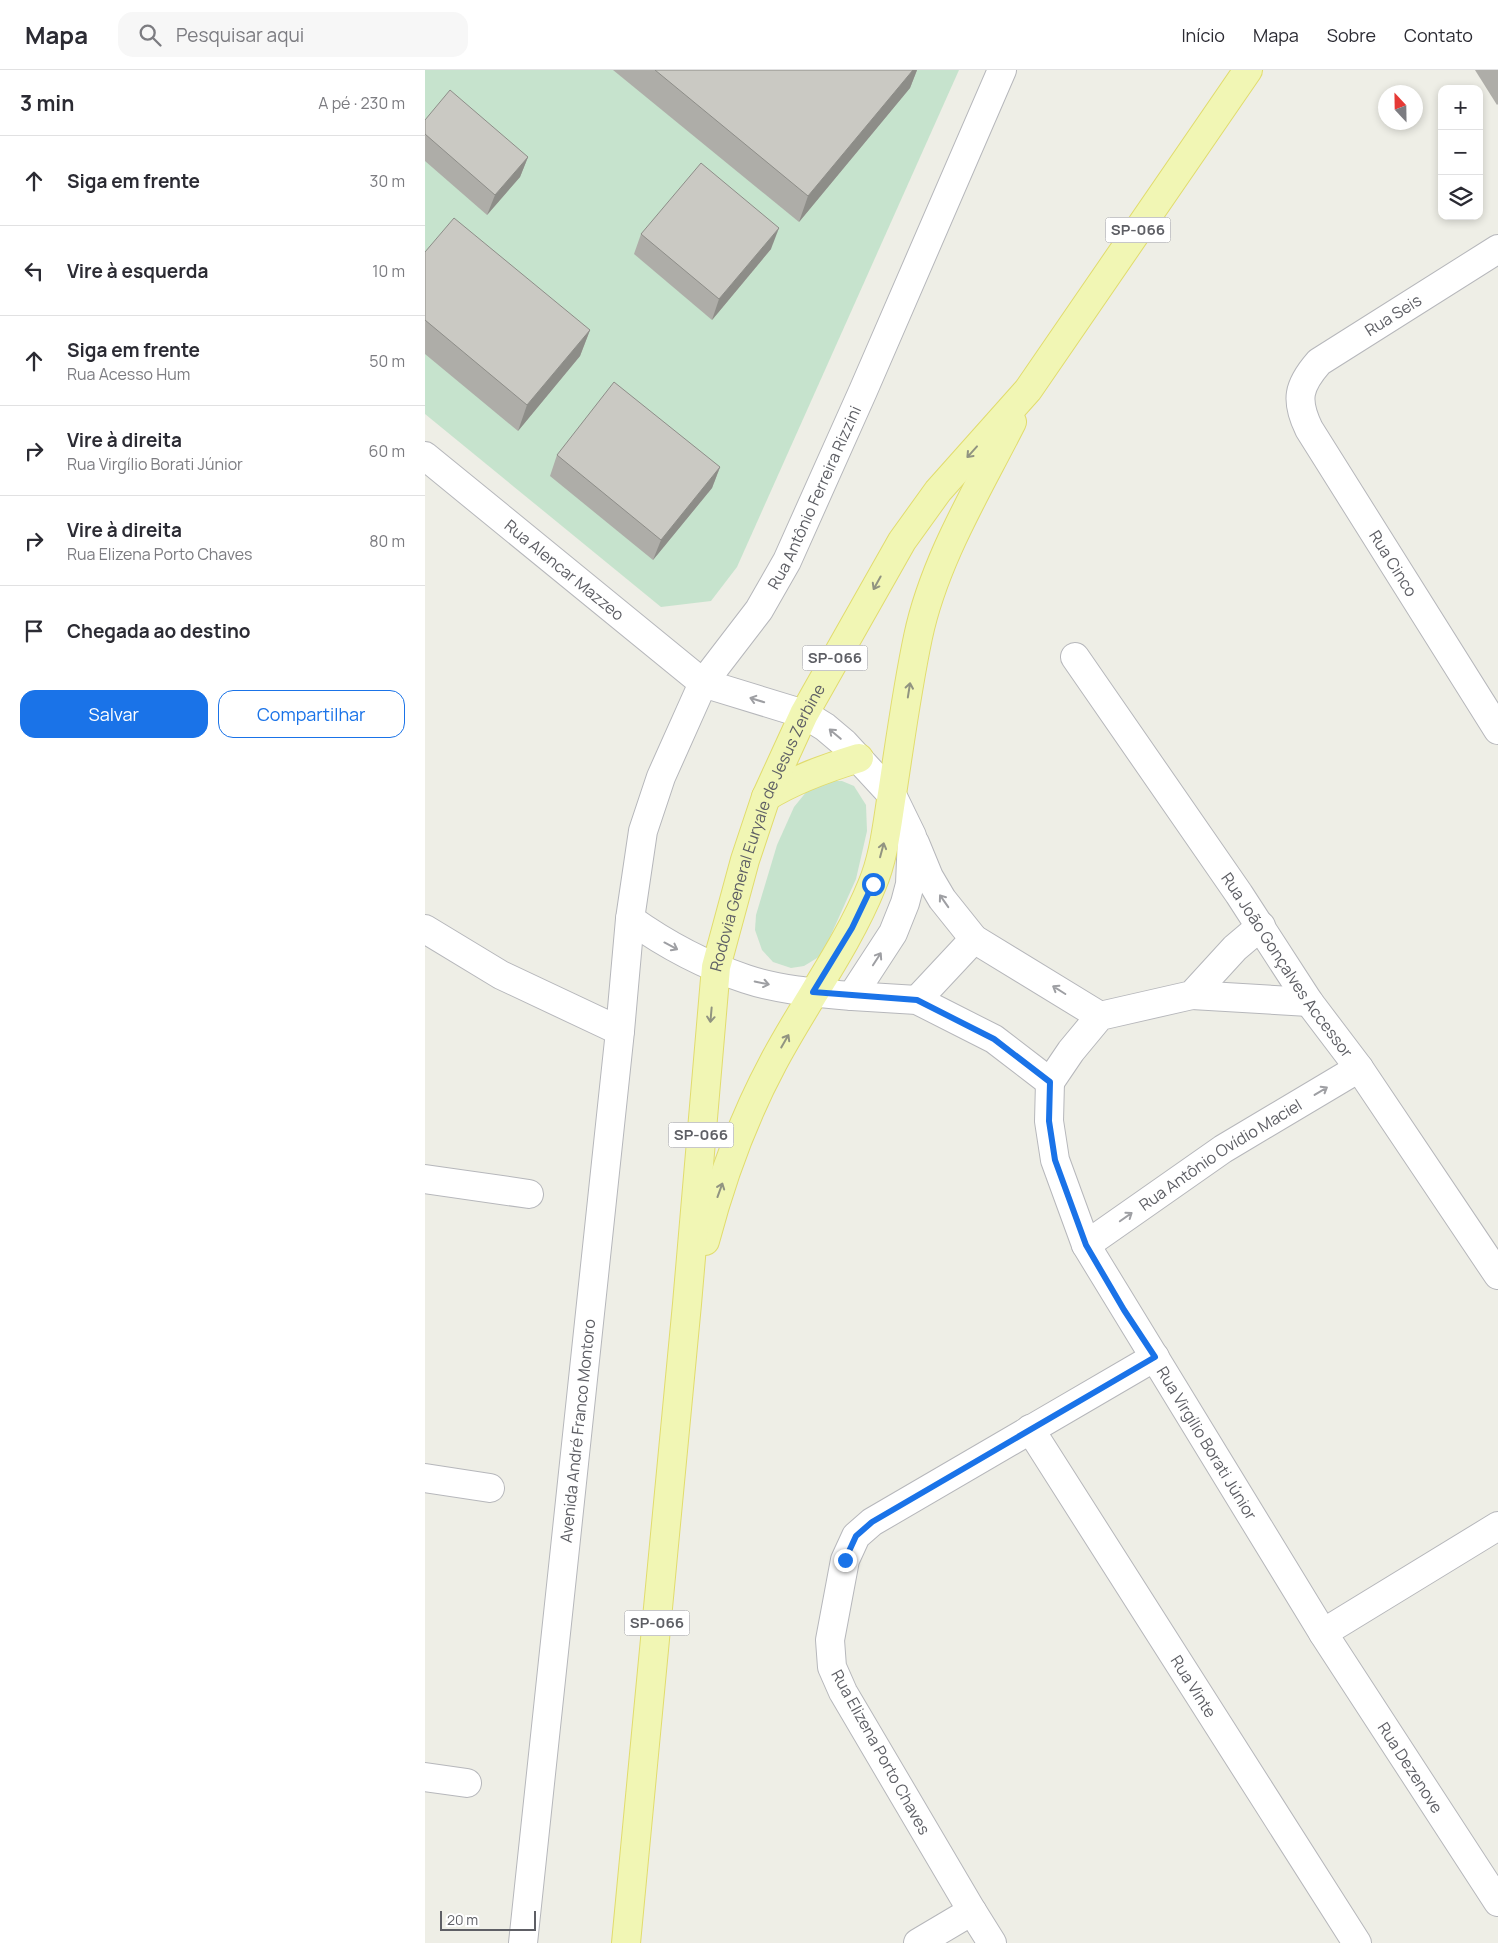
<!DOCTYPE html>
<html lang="pt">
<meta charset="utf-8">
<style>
body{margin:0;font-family:Manrope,sans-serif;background:#f7f7f7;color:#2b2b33}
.controls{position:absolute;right:15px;top:15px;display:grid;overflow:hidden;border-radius:10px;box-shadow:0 2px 8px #0003}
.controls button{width:45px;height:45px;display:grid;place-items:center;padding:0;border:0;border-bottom:1px solid #e1e1e2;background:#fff;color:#2b2b33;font:25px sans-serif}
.compass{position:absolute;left:953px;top:15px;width:45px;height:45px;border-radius:50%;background:#fff;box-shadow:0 2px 8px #0003;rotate:338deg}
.scale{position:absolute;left:15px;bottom:12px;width:96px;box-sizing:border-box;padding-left:5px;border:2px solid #5e5f65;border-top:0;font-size:14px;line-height:18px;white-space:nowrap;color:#5e5f65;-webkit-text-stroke:4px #fff;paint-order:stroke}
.stop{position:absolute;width:15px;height:15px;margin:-11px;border:4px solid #1a73e8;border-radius:50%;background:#fff}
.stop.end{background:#1a73e8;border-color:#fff;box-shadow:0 1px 5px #0008}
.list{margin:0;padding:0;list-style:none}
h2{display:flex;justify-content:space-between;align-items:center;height:65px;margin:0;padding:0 20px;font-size:21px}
h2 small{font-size:16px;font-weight:400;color:#7c7c81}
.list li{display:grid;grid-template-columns:32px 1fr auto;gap:15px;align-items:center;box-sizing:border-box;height:90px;padding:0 20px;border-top:1px solid #e1e1e2}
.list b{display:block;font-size:19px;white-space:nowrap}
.list p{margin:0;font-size:16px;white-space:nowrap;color:#7c7c81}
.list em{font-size:16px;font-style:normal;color:#7c7c81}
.actions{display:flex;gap:10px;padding:15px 20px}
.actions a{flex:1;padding:11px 0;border:1px solid #1a73e8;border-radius:15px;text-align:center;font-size:18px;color:#1a73e8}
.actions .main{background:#1a73e8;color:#fff}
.icon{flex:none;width:28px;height:28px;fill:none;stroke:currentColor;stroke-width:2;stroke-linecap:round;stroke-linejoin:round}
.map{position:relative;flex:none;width:1073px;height:1873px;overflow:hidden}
header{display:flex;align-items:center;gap:30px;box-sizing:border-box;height:70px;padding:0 25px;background:#fff;border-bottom:1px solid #e1e1e2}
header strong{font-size:24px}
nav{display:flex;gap:28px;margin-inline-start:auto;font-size:18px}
.search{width:350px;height:45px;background:#f7f7f7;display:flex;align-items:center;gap:12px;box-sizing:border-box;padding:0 18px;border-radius:15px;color:#7c7c81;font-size:19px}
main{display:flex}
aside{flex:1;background:#fff}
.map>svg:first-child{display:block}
.green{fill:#c6e3cd}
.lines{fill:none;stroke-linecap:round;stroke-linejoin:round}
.street-casing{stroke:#b6b7bb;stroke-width:30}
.primary-casing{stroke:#e1dc6d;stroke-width:30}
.street{stroke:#fff;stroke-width:28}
.primary{stroke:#f1f6b4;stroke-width:28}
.wall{fill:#aeada8}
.shaded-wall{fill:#8d8d88}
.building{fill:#cac9c3;stroke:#8d8d88}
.oneway{stroke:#919481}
.oneway2{stroke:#9e9fa3}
.route{stroke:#1a73e8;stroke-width:6}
.labels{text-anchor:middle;stroke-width:4;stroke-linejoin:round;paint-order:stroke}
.shield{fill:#fff;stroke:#8e8f93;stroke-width:1}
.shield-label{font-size:15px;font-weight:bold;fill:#5e5f65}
.street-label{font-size:16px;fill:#5e5f65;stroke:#fff}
</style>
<header>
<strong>Mapa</strong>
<div class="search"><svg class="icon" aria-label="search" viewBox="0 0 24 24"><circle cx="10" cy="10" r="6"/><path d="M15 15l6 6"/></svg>Pesquisar aqui</div>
<nav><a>Início</a><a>Mapa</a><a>Sobre</a><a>Contato</a></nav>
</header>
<main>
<aside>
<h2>3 min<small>A pé · 230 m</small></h2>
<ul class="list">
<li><svg class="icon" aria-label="ahead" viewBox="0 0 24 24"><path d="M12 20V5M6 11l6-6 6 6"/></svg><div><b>Siga em frente</b></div><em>30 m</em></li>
<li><svg class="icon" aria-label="left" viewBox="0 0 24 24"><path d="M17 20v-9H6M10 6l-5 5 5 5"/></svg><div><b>Vire à esquerda</b></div><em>10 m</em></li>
<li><svg class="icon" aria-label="ahead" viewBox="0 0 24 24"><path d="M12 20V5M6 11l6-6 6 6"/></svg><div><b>Siga em frente</b><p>Rua Acesso Hum</p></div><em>50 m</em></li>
<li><svg class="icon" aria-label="right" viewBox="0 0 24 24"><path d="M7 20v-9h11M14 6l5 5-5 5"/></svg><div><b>Vire à direita</b><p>Rua Virgílio Borati Júnior</p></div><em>60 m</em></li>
<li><svg class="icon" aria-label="right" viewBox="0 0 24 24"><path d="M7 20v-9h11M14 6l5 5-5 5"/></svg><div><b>Vire à direita</b><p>Rua Elizena Porto Chaves</p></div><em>80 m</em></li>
<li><svg class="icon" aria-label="arrive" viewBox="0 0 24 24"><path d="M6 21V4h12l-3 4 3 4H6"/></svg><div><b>Chegada ao destino</b></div></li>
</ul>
<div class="actions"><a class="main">Salvar</a><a>Compartilhar</a></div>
</aside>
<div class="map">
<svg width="1073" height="1873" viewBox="0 0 1073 1873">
<rect width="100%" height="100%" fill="#eeeee6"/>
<g class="green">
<polygon points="0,0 534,0 312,497 286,531 236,537 0,344"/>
<polygon points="399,711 417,711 429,716 441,735 442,761 431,809 397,885 379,896 366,898 348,892 337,880 330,860 331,845 352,775 369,737 382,721"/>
</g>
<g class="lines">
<g class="street-casing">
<g id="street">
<path id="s1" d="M 1073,179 L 894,292 C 873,316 870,330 884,359 L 1073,660"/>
<path id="s2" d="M 0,386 L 278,613 L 379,644 L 400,657 L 419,673 L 467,725 L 487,766 L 485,814 L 480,833 L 468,863 L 427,926 C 392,923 354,920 321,909 C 279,895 240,874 205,849"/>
<path id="s3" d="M 650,587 L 814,824 L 884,932 L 934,998 L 1073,1205"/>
<polyline points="490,773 504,807 517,829 549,869 675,946"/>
<polyline points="0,859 76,905 195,961"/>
<polyline points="767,925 884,932"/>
<polyline points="427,926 492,930 569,969 625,1012"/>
<polyline points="492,930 549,869"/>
<path id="s4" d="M 625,1012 L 624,1051 L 630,1090 L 661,1175 L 898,1563 L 1073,1832"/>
<polyline points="625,1012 646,981 675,946 767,925 810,878 836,856"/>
<polyline points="0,1109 104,1124"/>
<path id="s5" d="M 661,1175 L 798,1079 L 934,998"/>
<path id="s6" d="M 605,1359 L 932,1873"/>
<polyline points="0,1408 65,1418"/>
<polyline points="898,1563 1073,1456"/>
<polyline points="0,1707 42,1713"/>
<path id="s7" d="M 98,1873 L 195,961 L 205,849 L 218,761 L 236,707 L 278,613 L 334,540 L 362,491 L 438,321 L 577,0"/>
<polyline points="493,1873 547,1841"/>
<polyline points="567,1873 547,1841 418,1622 407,1597 405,1570 420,1490 431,1466 447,1452 730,1287"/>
</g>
</g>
<g class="primary-casing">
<g id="primary">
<path d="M 341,727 C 370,709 401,698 434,688"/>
<path d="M 280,1171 C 296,1110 318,1049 348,993 C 379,934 422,877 447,815 C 459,787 462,755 467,724 C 475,672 482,619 493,567 C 509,491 552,421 587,352"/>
<path id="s8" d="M 201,1873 L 262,1234 L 291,897 L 320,790 L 341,727 L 379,644 L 477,471 L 513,421 L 603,320 L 823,0"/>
</g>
</g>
<use href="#street" class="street"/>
<use href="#primary" class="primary"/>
</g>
<g class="wall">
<polygon points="188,0 492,0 485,18 374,152"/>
<polygon points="1050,0 1073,0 1073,34 1072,35"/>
<polygon points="0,50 103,87 95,107 62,145 0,91"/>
<polygon points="216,164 346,179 287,250 209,184"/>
<polygon points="0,182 165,260 155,286 93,361 0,284"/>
<polygon points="132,385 295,397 287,418 228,490 125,406"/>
</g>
<g class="shaded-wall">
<polygon points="488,0 492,0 485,18 374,152 383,126"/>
<polygon points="103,87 95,107 62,145 70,125"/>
<polygon points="354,158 346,179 287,250 294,229"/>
<polygon points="165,260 155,286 93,361 102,335"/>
<polygon points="295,397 287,418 228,490 236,470"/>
</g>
<g class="building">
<polygon points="230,0 488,0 383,126"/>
<polygon points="25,20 103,87 70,125 0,64 0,50"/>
<polygon points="276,93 354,158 294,229 216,164"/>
<polygon points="29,148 165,260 102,335 0,250 0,182"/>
<polygon points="189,312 295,397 236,470 132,385"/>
</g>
<defs><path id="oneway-shaft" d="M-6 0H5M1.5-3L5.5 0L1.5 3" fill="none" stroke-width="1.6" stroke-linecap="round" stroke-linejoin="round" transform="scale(1.25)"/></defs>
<g class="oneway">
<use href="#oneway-shaft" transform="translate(547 382) rotate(132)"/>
<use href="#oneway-shaft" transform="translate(452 513) rotate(119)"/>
<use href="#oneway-shaft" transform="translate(484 620) rotate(-81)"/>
<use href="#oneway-shaft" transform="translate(457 780) rotate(-75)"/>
<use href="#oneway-shaft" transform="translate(286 945) rotate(95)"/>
<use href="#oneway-shaft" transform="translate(360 971) rotate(-60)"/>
<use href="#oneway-shaft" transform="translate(295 1120) rotate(-70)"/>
</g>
<g class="oneway2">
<use href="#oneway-shaft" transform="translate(332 630) rotate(-163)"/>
<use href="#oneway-shaft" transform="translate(410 664) rotate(-140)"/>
<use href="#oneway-shaft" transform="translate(519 831) rotate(-125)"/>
<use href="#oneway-shaft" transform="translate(246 876) rotate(28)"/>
<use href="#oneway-shaft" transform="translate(452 889) rotate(-57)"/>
<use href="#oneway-shaft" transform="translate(337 913) rotate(12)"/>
<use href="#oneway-shaft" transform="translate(634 920) rotate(-148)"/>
<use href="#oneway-shaft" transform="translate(896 1021) rotate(-31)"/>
<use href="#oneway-shaft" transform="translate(701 1147) rotate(-35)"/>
</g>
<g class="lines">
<polyline class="route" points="420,1490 431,1466 447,1452 730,1287 699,1240 661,1175 630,1090 624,1051 625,1012 569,969 492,930 388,922 427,858 448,814"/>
</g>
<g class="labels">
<g class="shield">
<rect x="680.5" y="147.5" width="65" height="25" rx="4"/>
<rect x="377.5" y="575.5" width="65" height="25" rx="4"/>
<rect x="243.5" y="1052.5" width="65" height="25" rx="4"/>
<rect x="199.5" y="1540.5" width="65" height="25" rx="4"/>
</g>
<g class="shield-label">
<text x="713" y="165">SP-066</text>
<text x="410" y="593">SP-066</text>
<text x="276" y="1070">SP-066</text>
<text x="232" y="1558">SP-066</text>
</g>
<g class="street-label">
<text transform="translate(968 245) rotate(-32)" y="6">Rua Seis</text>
<text dy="6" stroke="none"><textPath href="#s7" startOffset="1496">Rua Antônio Ferreira Rizzini</textPath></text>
<text dy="6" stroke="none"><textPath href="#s1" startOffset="444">Rua Cinco</textPath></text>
<text dy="6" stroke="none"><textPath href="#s2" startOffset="180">Rua Alencar Mazzeo</textPath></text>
<text dy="6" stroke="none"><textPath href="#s8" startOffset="1129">Rodovia General Euryale de Jesus Zerbine</textPath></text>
<text dy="6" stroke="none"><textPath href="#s3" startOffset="374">Rua João Gonçalves Accessor</textPath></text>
<text dy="6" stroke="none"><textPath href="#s5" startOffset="162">Rua Antônio Ovídio Maciel</textPath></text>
<text dy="6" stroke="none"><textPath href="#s7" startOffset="515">Avenida André Franco Montoro</textPath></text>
<text dy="6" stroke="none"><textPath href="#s4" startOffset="401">Rua Virgílio Borati Júnior</textPath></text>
<text dy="6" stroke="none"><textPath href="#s6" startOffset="305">Rua Vinte</textPath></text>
<text transform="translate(456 1682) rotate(61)" y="6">Rua Elizena Porto Chaves</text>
<text dy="6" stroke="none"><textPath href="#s4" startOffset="784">Rua Dezenove</textPath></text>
</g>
</g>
</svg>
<div class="controls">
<button>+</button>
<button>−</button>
<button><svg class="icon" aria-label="layers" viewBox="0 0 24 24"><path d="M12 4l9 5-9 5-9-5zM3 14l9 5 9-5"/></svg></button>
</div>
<svg class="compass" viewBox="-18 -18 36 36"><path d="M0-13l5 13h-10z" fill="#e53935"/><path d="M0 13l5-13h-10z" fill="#7c7c81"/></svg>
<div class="scale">20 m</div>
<div class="stop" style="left:448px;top:814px"></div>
<div class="stop end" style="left:420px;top:1490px"></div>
</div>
</main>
